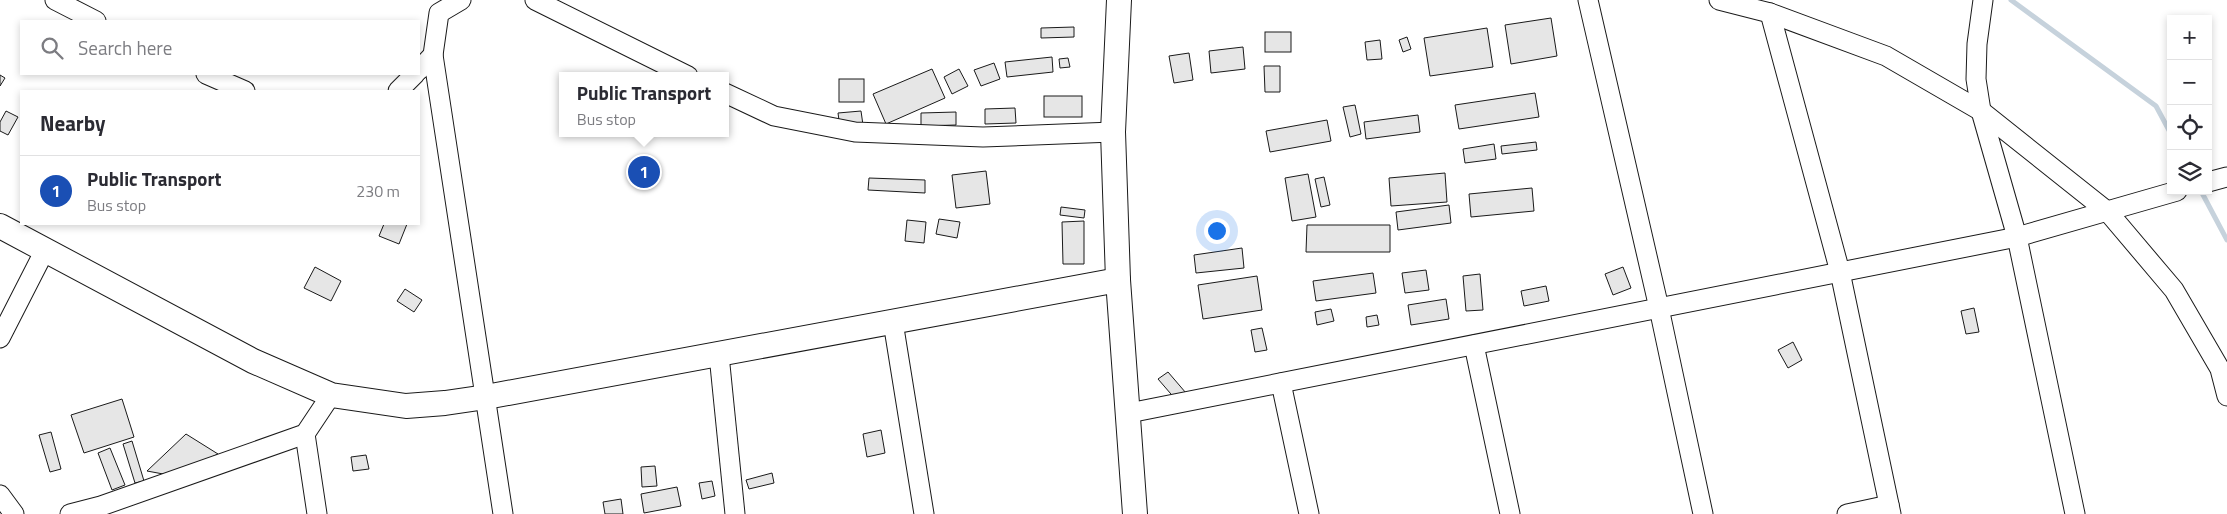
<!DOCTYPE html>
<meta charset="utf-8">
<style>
body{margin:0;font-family:"Titillium Web",sans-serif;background:#f7f7f7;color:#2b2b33}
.controls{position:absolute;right:15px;top:15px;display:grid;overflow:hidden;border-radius:0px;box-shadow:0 2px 8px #0003}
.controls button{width:45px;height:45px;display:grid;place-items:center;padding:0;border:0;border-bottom:1px solid #e1e1e2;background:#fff;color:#2b2b33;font:25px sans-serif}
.you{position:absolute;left:1216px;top:230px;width:18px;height:18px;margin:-12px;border:4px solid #fff;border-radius:50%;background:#1a73e8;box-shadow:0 0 0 8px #1a73e833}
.badge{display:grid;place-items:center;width:32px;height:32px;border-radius:50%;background:#db2777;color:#fff;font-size:16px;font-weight:700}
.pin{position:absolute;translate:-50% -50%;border:2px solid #fff;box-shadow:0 1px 5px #0006}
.popup{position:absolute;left:559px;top:72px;width:170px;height:65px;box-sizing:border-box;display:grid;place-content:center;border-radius:0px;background:#fff;filter:drop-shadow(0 1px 4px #0005);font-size:16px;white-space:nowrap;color:#7c7c81}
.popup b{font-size:19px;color:#2b2b33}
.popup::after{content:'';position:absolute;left:50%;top:100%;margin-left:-10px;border:10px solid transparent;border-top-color:#fff}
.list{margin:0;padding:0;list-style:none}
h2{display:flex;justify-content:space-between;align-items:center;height:65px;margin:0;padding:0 20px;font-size:21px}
h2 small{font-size:16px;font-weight:400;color:#7c7c81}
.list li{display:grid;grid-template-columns:32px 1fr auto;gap:15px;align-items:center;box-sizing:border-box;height:70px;padding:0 20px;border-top:1px solid #e1e1e2}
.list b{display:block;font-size:19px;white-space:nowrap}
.list p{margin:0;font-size:16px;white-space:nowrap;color:#7c7c81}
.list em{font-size:16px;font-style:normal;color:#7c7c81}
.icon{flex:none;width:28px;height:28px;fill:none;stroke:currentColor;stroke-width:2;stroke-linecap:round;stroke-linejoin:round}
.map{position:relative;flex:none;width:2227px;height:514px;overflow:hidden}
.search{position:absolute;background:#fff;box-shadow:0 2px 8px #0003;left:20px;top:20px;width:400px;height:55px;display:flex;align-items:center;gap:12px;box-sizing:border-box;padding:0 18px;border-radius:0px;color:#7c7c81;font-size:19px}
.panel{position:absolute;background:#fff;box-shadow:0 2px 8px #0003;left:20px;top:90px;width:400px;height:135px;border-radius:0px}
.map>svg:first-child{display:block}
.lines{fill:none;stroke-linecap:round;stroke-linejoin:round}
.stream{stroke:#c6d2dc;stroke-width:5}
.building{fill:#e6e6e6;stroke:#1a1a1a}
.minor-casing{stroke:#1a1a1a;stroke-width:21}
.major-casing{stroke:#1a1a1a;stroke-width:26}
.minor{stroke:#fff;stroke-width:19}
.major{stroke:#fff;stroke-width:24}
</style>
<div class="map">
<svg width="2227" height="514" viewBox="0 0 2227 514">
<rect width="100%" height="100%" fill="#fff"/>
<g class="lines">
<g class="stream">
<polyline points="2011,0 2156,106 2171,134"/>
<polyline points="2201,191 2227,240"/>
</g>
</g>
<g class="building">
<polygon points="1551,18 1557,56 1511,64 1505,25"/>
<polygon points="1074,27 1074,37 1041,38 1041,28"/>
<polygon points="1487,28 1493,67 1430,76 1424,38"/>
<rect x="1265" y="32" width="26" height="20"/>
<polygon points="1407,37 1411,49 1403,52 1399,40"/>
<polygon points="1380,40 1382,59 1367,60 1365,42"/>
<polygon points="1243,47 1245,69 1211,73 1209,51"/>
<polygon points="1189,53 1193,80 1174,83 1169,56"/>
<polygon points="1052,57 1053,72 1007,77 1005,62"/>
<polygon points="1068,58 1070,67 1060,68 1059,59"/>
<polygon points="994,63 1000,79 981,86 974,70"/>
<polygon points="1264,66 1280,66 1280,92 1265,92"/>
<polygon points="932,69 945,98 886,124 873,94"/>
<polygon points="959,69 968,86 952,94 944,77"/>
<polygon points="0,75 5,78 0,86"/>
<rect x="839" y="79" width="25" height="23"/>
<polygon points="1535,93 1539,117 1459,129 1455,105"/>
<rect x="1044" y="96" width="38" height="21"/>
<polygon points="1355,105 1361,134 1350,137 1343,107"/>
<polygon points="1015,108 1016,123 985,124 985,109"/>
<polygon points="6,111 18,117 8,135 0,131 0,122"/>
<polygon points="861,111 863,125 840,128 838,113"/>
<polygon points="956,112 956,125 921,126 921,113"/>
<polygon points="1418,115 1420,132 1366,139 1364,122"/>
<polygon points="1327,120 1331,141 1270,152 1266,131"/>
<polygon points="1536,142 1537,150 1502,154 1501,146"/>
<polygon points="1494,144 1496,159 1465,163 1463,149"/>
<polygon points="986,171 990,204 956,208 952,175"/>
<polygon points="1445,173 1447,202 1391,206 1389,178"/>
<polygon points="1308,174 1316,217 1292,221 1285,178"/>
<polygon points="1324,177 1330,205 1321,207 1315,179"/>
<polygon points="869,178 925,180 925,193 868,190"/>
<polygon points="1532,188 1534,211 1471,217 1469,194"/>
<polygon points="1449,205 1451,223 1398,230 1396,212"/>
<polygon points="1061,207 1085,210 1084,218 1060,215"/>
<polygon points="939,219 960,222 957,238 936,234"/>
<polygon points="907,220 926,222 924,243 905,241"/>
<polygon points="1084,221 1084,264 1063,264 1062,222"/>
<polygon points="384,224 407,224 399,244 379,236"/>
<polygon points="1307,225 1390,225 1390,252 1306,252"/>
<polygon points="1242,248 1244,268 1196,273 1194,255"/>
<polygon points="315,267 341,281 331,301 304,288"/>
<polygon points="1623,267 1631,288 1613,295 1605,274"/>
<polygon points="1426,270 1429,290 1405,293 1402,273"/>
<polygon points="1373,273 1376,293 1316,301 1313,281"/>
<polygon points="1480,274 1483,310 1466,311 1463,276"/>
<polygon points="1257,276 1262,310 1203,319 1198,285"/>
<polygon points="1546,286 1549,301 1524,306 1521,291"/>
<polygon points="405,289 422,300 414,312 397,301"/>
<polygon points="1446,299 1449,319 1411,325 1408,305"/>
<polygon points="1974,308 1979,332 1966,334 1961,311"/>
<polygon points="1331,309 1334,321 1317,325 1315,312"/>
<polygon points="1377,315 1379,325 1367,327 1366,317"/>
<polygon points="1262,328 1267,350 1255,352 1251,330"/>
<polygon points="1793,342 1802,360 1788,368 1778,350"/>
<polygon points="1168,372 1186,393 1177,401 1158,379"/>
<polygon points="122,399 134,437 84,453 71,415"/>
<polygon points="881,430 885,453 867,457 863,434"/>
<polygon points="51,432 61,469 50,472 39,435"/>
<polygon points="186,434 218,454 174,476 147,471"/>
<polygon points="132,441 144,481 135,483 123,444"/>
<polygon points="110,448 125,485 112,490 98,453"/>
<polygon points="366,455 369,469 353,471 351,457"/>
<polygon points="655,466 657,486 642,487 641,467"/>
<polygon points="772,473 774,483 749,489 746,480"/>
<polygon points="712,481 715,496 702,499 699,483"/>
<polygon points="677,487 681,506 644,513 641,494"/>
<polygon points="621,499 623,514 605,514 603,502"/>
</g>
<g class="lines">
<g class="minor-casing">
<g id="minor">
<polyline points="55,0 96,21"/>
<polyline points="535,0 688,76"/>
<polyline points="1588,0 1659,308 1703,514"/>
<polyline points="1719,0 1770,13 1886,56 1981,111 2108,212 2174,290 2220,369 2227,396"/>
<polyline points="1983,0 1977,44 1976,79 1981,111 2017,237 2075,514"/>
<polyline points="1770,13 1840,272 1891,514"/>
<polyline points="433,55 503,514"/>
<polyline points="419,70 433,55 439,13 461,0"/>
<polyline points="206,74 245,91"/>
<polyline points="398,91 415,74"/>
<polyline points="725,93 774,116 855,132 983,137 1113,132"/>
<polyline points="2208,182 2227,177"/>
<polyline points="893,322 924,514"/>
<polyline points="0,338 45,250"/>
<polyline points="1474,345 1510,514"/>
<polyline points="719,355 735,514"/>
<polyline points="1281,383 1309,514"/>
<polyline points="1129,413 2017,237 2177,191"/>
<polyline points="305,434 317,514"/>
<polyline points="0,495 14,514"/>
<polyline points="70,514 101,506 305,434 331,395"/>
<polyline points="1847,514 1889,505"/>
</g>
</g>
<g class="major-casing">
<g id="major">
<polyline points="1119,0 1113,132 1118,280 1135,514"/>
<polyline points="0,226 253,361 331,395 406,406 445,403 486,397 1118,280"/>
</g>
</g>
<use href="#minor" class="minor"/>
<use href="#major" class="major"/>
</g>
</svg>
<div class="controls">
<button>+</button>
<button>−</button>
<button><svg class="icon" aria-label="locate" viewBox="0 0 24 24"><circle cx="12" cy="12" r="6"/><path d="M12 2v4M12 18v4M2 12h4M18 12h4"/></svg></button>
<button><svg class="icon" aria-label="layers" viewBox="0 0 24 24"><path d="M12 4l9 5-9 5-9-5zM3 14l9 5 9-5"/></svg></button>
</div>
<div class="you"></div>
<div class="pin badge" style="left:644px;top:172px;background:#1a4fb4">1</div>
<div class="popup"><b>Public Transport</b>Bus stop</div>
<div class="search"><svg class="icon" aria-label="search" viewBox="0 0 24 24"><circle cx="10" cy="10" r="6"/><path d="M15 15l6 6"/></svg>Search here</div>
<section class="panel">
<h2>Nearby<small></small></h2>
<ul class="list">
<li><span class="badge" style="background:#1a4fb4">1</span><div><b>Public Transport</b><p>Bus stop</p></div><em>230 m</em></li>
</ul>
</section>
</div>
